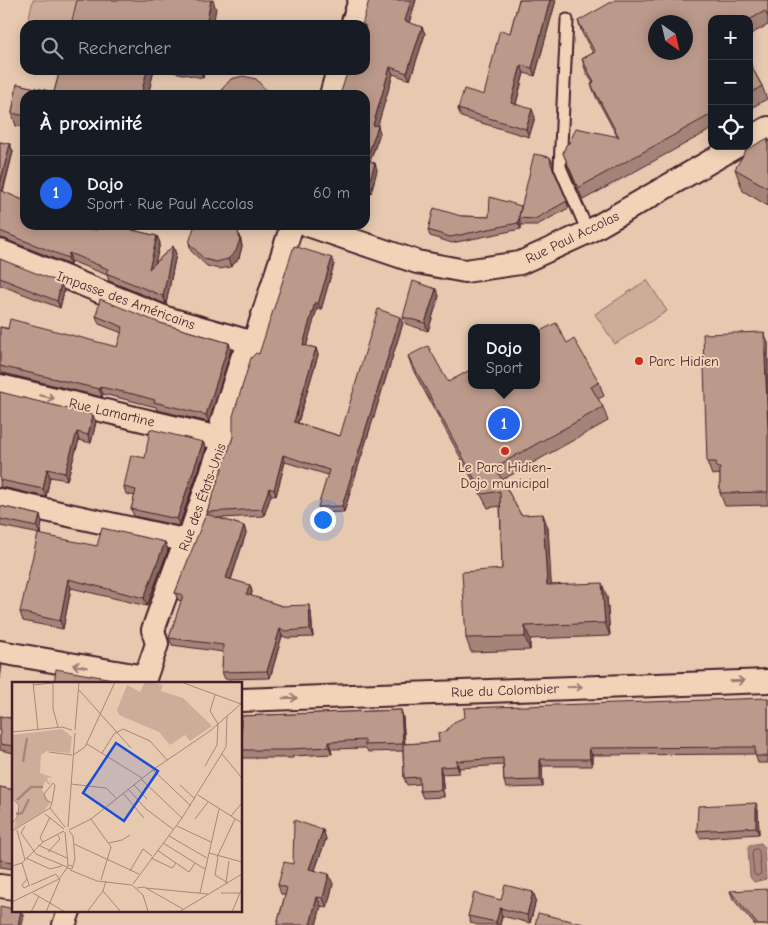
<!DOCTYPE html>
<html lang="fr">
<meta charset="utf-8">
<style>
body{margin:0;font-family:"Comic Neue",sans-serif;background:#242831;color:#f1f3f6}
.controls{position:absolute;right:15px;top:15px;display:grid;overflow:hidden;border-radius:10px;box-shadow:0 2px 12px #0003}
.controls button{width:45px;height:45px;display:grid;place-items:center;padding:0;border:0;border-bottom:1px solid #363941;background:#171b24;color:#f1f3f6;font:25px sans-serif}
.compass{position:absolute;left:648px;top:15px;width:45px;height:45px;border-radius:50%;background:#171b24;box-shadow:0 2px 12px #0003;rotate:146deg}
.you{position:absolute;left:322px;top:519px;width:18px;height:18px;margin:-12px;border:4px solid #fff;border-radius:50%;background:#1a73e8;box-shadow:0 0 0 8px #1a73e833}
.badge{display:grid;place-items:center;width:32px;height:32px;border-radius:50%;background:#2563eb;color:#fff;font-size:16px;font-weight:700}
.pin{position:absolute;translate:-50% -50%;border:2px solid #fff;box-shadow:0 1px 5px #0006}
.popup{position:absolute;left:468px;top:324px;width:72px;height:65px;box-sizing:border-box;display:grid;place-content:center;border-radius:10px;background:#171b24;filter:drop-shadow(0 1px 4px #0005);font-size:16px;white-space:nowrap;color:#9ea1a6}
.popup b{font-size:19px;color:#f1f3f6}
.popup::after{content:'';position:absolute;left:50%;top:100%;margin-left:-10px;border:10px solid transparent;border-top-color:#171b24}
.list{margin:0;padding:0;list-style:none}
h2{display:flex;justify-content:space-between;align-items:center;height:65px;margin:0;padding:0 20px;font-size:21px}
h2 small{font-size:16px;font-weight:400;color:#9ea1a6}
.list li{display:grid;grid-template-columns:32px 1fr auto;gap:15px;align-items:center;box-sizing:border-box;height:75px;padding:0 20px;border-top:1px solid #363941}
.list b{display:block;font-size:19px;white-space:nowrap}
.list p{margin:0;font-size:16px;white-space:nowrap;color:#9ea1a6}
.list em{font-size:16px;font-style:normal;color:#9ea1a6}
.icon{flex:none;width:28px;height:28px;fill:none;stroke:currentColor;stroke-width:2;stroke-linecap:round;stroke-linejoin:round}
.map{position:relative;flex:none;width:768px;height:925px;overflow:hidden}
.search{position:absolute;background:#171b24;box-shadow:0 2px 12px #0003;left:20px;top:20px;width:350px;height:55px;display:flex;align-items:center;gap:12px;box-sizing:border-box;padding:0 18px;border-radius:15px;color:#9ea1a6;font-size:19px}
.panel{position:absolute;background:#171b24;box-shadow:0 2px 12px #0003;left:20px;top:90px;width:350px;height:140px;border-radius:15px}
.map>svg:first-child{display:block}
.green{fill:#cdad99;stroke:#8c6662}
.water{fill:#a9867b;stroke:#835d5b}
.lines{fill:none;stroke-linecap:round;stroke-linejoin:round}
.shore{stroke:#70484b;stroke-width:1}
.service-casing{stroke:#4a1f2b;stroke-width:15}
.minor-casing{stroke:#4a1f2b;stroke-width:26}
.service{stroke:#f1d4b8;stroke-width:11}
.minor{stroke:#f1d4b8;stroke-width:22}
.wall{fill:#a28478;stroke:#4a1f2b}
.shaded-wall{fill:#846c61;stroke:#4a1f2b}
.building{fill:#bc9a8b;stroke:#4a1f2b;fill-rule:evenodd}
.oneway{stroke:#9e7a72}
.poi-dot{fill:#c8321e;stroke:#f1d4b8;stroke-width:2}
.labels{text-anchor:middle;stroke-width:4;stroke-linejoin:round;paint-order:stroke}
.street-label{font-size:14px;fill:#4a1f2b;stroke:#f1d4b8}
.poi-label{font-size:14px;fill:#4a1f2b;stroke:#f1d4b8;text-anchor:start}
.inset-river{fill:none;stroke:#a9867b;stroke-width:2.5}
.inset-road{fill:none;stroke:#a8857b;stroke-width:1}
.view{fill:#1d4ed8;fill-opacity:0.15;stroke:#1d4ed8;stroke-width:2.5}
.inset-edge{fill:none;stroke:#4a1f2b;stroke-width:2.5}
</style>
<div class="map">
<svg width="768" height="925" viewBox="0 0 768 925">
<rect width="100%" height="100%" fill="#e7c9b0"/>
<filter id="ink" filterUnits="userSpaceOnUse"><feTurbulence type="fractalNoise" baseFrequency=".02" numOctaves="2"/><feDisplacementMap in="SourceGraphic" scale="10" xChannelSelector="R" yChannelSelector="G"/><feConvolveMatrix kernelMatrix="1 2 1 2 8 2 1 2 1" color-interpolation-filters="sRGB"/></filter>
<g filter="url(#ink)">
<g class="green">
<polygon points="33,0 85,0 79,25 27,25"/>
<polygon points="647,280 667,311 615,344 595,314"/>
</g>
<polygon class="water" points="761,843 764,847 766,879 754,882 750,877 748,848 749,845"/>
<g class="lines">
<polygon class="shore" points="757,849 759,851 761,874 757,876 754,874 752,853 753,850"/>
<g class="service-casing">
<polyline id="service" points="567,20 560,167 588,232"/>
</g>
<g class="minor-casing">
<g id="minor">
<polyline points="352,25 360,0"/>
<polyline points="331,95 338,70"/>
<polyline points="749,139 768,128"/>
<polyline points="308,225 417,262 465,271 520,263 588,232 737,146"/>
<polyline points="0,251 166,318 254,343"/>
<polyline points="0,386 223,439"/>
<polyline points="0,500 188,541"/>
<polyline points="0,652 145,677"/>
<polyline points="143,684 157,644 153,630 179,558 188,541 223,439 222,421 242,358 254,343 292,225"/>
<polyline points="241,700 768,681"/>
<polyline points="0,886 14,888"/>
<polyline points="64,925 69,911"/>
</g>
</g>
<use href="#service" class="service"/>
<use href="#minor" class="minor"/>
</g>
<g class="wall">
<polygon points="369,0 416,0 409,23 422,27 425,34 410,80 393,74 377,126 380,133 370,161 377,170 371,193 366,192 365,196 365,95"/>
<polygon points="519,0 556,0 535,76 524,73 516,104 535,117 529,137 461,117 458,109 484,95 510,33"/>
<polygon points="768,0 768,25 749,35 749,19 712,19 712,129 583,200 563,153 617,136 596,97 591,84 593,83 586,72 582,59 593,53 582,33 578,21"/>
<polygon points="749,62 762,86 767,99 749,109"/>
<polygon points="60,70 154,70 148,95 25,95 25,127 16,126 12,113 17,84 54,92"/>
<polygon points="164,70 204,70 203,78"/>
<polygon points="768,138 768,206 743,191 735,169"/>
<polygon points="0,142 10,144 13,152 3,192 96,230 98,225 138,225 136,231 157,236 160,243 155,263 173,246 176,254 166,304 109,281 107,275 71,261 70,265 5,239 0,238"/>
<polygon points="550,157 553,163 553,169 569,208 537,225 521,225 521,229 452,243 430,236 428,230 461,216 489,217 521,206 522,207"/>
<polygon points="240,235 242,246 239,258 231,267 219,269 207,266 191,251 189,243"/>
<polygon points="0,259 64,291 60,308 0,285"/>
<polygon points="334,264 321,310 317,309 306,346 316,348 318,355 298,423 340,436 403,323 344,512 320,513 318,507 328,475 285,462 276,496 271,495 264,516 219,518 244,526 246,533 231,580 250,585 252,592 251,596 282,606 311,612 313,637 288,638 282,636 270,678 225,679 222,672 223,652 172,645 169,638 182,601 178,600 175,593 208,514 207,512 233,437 259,354"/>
<polygon points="436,289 439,296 428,331 406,324 403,317"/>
<polygon points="96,316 160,323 229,343 231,350 209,422 157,410 156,407 136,402 103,394 102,397 3,373 0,373 0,327 117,347 122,333 99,324"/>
<polygon points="764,332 768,343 768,505 725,506 720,493 720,474 712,475 707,462"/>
<polygon points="567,343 599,382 604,396 598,399 603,407 608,421 502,480 521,515 548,528 551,585 607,597 610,636 530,639 530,650 471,652 466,638 502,569 500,506 488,508 413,370 408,356 448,382"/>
<polygon points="0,392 96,422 91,443 79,440 67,480 50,477 46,497 2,487 0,487"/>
<polygon points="203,442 206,448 179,526 134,516 131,509 135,496 126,494 124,487 145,458"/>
<polygon points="0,506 40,515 42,523 40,534 0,526"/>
<polygon points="165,542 168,550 147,606 71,588 63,629 23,621 20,612 97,546"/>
<polygon points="768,698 768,763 758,763 755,754 592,755 592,766 542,766 543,787 506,788 504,781 503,765 459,768 459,773 442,774 444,797 423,798 420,791 420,784 407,785 404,778 403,751 368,752 366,748 331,749 332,754 293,756 293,758 241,758 241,716 401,710 403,718 405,744 439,742"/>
<polygon points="0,716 14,719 14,753 0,750"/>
<polygon points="0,787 14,790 14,869 0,867"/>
<polygon points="758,810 759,834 700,838 697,831"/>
<polygon points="323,830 326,839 315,870 333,884 327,908 321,906 316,925 277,925 285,895 281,894 278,885 293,864"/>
<polygon points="730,891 768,925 755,925 733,899"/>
<polygon points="533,892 536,900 530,923 502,916 500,925 478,925 471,923 468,916 501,900"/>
</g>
<g class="shaded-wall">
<polygon points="211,0 213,0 216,9 213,25 206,25"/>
<polygon points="411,0 416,0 407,29 405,21"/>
<polygon points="550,0 556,0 535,76 532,68"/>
<polygon points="422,27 425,34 410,80 407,73"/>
<polygon points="521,65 524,73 514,111 511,103"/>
<polygon points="390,67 393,74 376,132 373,125"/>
<polygon points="147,70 154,70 148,95 141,95"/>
<polygon points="200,70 204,70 203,78"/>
<polygon points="532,109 535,117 529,137 526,129"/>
<polygon points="378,126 380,133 368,167 366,160"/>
<polygon points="10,144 13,152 1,197 0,194 0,183"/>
<polygon points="375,163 377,170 371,193 368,186"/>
<polygon points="519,218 521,225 521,229 518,223"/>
<polygon points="133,225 138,225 134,237 132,230"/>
<polygon points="237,228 242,246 239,258 231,267 228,259"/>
<polygon points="157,236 160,243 152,277 149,269"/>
<polygon points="173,246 176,254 166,304 163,296"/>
<polygon points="69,253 71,261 70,265 68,258"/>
<polygon points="332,258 334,264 321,310 318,304"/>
<polygon points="61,283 64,291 60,308 57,301"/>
<polygon points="436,289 439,296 428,331 425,323"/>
<polygon points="315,302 317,309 305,351 303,345"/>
<polygon points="400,317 403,323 344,512 342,506"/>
<polygon points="764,332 768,343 768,429"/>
<polygon points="229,343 231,350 209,422 206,415"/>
<polygon points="316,348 318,355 296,428 294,422"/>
<polygon points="100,387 103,394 102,397 99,389"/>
<polygon points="93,415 96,422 91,443 88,435"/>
<polygon points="77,432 79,440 67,480 65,473"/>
<polygon points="203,442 206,448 179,526 177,519"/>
<polygon points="283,455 285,462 276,496 274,490"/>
<polygon points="47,469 50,477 46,497 43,489"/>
<polygon points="269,488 271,495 264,516 262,509"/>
<polygon points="543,514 548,528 552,599 547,585"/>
<polygon points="40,515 42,523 40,534 37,527"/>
<polygon points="244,526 246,533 229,585 226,578"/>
<polygon points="165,542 168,550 147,606 144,598"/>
<polygon points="68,579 71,588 63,629 60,621"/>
<polygon points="602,583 607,597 610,636 605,623"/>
<polygon points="250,585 252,592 249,601 246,594"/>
<polygon points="309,605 311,612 313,637 310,629"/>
<polygon points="525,626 530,639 530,650 525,637"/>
<polygon points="280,629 282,636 270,678 267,671"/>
<polygon points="0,661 2,667 0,679"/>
<polygon points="401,710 403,718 405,751 403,744"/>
<polygon points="329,742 331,749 332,754 329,747"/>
<polygon points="589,748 592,755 592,766 590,759"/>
<polygon points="540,759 542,766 543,787 540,780"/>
<polygon points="456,761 459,768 459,773 457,766"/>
<polygon points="440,767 442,774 444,797 441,790"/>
<polygon points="756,803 758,810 759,834 756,827"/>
<polygon points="323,830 326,839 312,878 309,869"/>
<polygon points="329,874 333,884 327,908 323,898"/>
<polygon points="533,892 536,900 530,923 527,915"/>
<polygon points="317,897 321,906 316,925 310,925"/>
<polygon points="500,908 502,916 500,925 497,925 496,922"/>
<polygon points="21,911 24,917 22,925 18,925"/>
</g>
<g class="building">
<polygon points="77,0 211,0 206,25 71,25"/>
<polygon points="369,0 411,0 405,21 422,27 407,73 390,67 373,125 378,126 366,160 375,163 368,186 365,185 365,95 340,95 348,70 365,70 365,25 362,25"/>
<polygon points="519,0 550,0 532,68 521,65 511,103 532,109 526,129 458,109 464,89 484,95 499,33 501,30 510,33"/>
<path d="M 615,0 L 768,0 L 768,17 L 765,11 L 749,20 L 749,19 L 712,19 L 712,114 L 578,188 L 563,153 L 566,145 L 570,142 L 576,128 L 619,137 L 591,84 L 594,82 L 582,59 L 595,52 L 578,21 ZM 656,22 L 686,22 L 686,52 L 656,52 Z"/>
<polygon points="749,62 762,86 749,94"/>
<polygon points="60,70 147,70 141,95 25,95 25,116 12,113 17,84 54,92"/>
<polygon points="243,76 256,79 265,89 266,95 220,95 223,88 231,79"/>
<polygon points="768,138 768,188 735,169 746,150"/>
<polygon points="0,142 10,144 0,183"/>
<polygon points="534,154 550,157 551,164 567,201 535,219 519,218 518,223 450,237 428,230 434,208 461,216 489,217 490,197 521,206 519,217"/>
<polygon points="0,190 25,201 25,225 84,225 96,230 98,225 133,225 132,230 157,236 149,269 173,246 163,296 106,273 108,269 69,253 68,258 0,231"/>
<polygon points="196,225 234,225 237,228 240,239 236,251 228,259 216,262 204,259 189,243 194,227"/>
<polygon points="294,246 332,258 318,304 315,302 303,345 316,348 294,422 340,436 378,309 400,317 342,506 318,507 329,470 283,455 274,490 269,488 262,509 207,512 233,437 233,416 251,358 256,353 259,354"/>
<polygon points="0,259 61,283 57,301 0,278"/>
<polygon points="413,281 436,289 425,323 403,317"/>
<polygon points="100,299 160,323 229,343 206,415 154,402 155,400 133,394 100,387 99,389 0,366 0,327 8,329 10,319 117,347 123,327 96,316"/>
<polygon points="556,323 567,343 574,339 599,382 591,387 603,407 495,467 521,515 543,514 547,585 602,583 605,623 525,626 525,637 466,638 462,572 502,569 500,491 483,494 408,356 428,346 448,382 472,369 472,385 536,385 536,333"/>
<polygon points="764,332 768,429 768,492 720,493 720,468 717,467 716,462 707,462 703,334"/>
<polygon points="0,392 93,415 88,435 77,432 65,473 47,469 43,489 0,480"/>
<polygon points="150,429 203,442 177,519 131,509 136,490 124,487 131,455 145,458"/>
<polygon points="0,506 40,515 37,527 0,519"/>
<polygon points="206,514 244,526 226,578 250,585 246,594 282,606 309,605 310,629 286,631 280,629 267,671 222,672 223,645 169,638 183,595 175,593"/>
<polygon points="102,528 165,542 144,598 68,579 60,621 20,612 38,534 97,546"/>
<polygon points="56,669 118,680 117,684 54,684"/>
<polygon points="768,698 768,756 755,756 755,747 589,748 590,759 540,759 540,780 504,781 503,758 456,761 457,766 440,767 441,790 420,791 419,777 404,778 403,744 439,742 438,733 445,732 454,722 465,717 464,708"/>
<polygon points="401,710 403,744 365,745 365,740 329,742 329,747 290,749 291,750 241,750 241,716"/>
<polygon points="0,716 14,719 14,746 0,744"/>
<polygon points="0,787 14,790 14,862 0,860"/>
<polygon points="756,803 756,827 697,831 698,806"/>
<polygon points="294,820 323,830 309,869 329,874 323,898 317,897 310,925 277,925 287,888 278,885 284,862 293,864"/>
<polygon points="505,885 533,892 527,915 500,908 496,922 468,916 474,893 501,900"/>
<polygon points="768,889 768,925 758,925 730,891"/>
<polygon points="0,906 14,909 14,911 21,911 18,925 0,925"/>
<polygon points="538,913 588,925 535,925"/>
</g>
<defs><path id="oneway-shaft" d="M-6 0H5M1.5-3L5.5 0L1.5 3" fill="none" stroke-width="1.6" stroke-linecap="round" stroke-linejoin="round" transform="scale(1.25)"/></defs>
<g class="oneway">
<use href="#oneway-shaft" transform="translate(47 397) rotate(13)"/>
<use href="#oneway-shaft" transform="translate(80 666) rotate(-170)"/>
<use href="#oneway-shaft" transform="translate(737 681) rotate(-2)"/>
<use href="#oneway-shaft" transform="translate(575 687) rotate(-2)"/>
<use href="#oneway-shaft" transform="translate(290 698) rotate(-2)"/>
</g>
</g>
<g class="poi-dot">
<circle cx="639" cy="361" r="5"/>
<circle cx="505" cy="451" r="5"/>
</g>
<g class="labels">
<g class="street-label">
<text transform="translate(572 237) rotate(-26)" y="5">Rue Paul Accolas</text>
<text transform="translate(126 300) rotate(20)" y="5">Impasse des Américains</text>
<text transform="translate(112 412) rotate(13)" y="5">Rue Lamartine</text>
<text transform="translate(202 497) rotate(-70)" y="5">Rue des États-Unis</text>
<text transform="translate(505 690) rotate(-2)" y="5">Rue du Colombier</text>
</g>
<g class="poi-label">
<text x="649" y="366">Parc Hidien</text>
<text x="505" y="472" text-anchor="middle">Le Parc Hidien-<tspan x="505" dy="16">Dojo municipal</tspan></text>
</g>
</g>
<g transform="translate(12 682)">
<rect width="230" height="230" fill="#e7c9b0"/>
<path d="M 133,0 L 151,3 L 149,9 L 171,16 L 200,44 L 178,59 L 173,53 L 158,63 L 147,50 L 107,33 L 105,28 L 115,3 L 128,10 ZM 50,47 L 60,55 L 58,71 L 35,69 L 29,73 L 28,91 L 40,95 L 35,96 L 37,101 L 41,96 L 37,103 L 33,99 L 30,108 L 38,121 L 32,129 L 2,147 L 7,123 L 0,116 L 0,53 Z" fill="#cdad99"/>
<path class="inset-river" d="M 11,80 L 15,56M 5,118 L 19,105 L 31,105M 4,132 L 10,131 L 17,117"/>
<path class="inset-road" d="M 21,0 L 26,48M 41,0 L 41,27 L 46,45M 169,0 L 229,22 L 230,16M 21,3 L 40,1M 67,8 L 119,66M 63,48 L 67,0M 0,50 L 50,45 L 60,48M 75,62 L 130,96M 37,70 L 60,73M 90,71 L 102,52 L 111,47 L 138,59 L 155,78M 210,72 L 230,96M 61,73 L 73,65 L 103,0M 193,84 L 205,63 L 206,42 L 198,29 L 203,13M 141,88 L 179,124M 129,97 L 170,136M 59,102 L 94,106 L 104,116M 122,103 L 135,117M 168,103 L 183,117M 116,107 L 134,127 L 162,148M 111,111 L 132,136M 186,113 L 230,141M 0,116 L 7,123 L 6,134 L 0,142M 38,126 L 40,121 L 43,103 L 41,101 L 32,112 L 34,118 L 40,121M 38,126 L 53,145M 33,132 L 52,147M 219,134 L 230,121M 79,137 L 99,165 L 89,198M 183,137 L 196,120M 13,144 L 9,151 L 24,172 L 55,185M 165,144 L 199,160M 56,145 L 63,51M 5,148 L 13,178M 57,148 L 79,137 L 142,87 L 198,49 L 230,21M 0,149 L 38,126M 57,149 L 61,154 L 63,177 L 60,187 L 55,186 L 56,183 L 60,184M 53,150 L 56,183M 157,154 L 195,176M 31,160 L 28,156 L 38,135M 97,161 L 110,158 L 118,153M 151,161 L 193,187M 62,162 L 127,192M 26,163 L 55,176M 145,168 L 177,190 L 183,181M 36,170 L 48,157 L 46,153M 197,171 L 230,180M 205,175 L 223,137M 206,175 L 203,193 L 216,201M 14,176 L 38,187 L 50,184M 139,176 L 160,186 L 164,181M 10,181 L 17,203M 0,184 L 10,181 L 31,160 L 52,149M 58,188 L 85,199 L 120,203 L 131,213 L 136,229M 118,189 L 131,167 L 140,174M 15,197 L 10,203 L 12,206 L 18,203M 94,199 L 91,209 L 109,230M 214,201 L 217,179M 121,202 L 170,136 L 214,65 L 215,34M 19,203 L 44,192 L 47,197M 125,206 L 132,205 L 171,227M 134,206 L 196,212M 21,211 L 53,230M 188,211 L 207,127M 209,211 L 227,211M 0,220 L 47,197 L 55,186M 19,230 L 27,214M 34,230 L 48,197M 75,230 L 91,209M 167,230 L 230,192M 220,230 L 230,206"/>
<path class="view" d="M 104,61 L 146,89 L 112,139 L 71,111 Z"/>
<rect width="230" height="230" class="inset-edge"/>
</g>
</svg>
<div class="controls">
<button>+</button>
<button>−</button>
<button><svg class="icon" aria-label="locate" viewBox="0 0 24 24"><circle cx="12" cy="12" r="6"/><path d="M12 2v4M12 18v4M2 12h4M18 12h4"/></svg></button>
</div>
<svg class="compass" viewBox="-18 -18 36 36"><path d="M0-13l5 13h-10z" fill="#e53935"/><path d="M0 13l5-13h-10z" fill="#9ea1a6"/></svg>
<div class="you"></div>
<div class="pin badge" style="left:504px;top:424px">1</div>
<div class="popup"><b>Dojo</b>Sport</div>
<div class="search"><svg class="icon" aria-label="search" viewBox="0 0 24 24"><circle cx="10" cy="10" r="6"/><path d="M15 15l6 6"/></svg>Rechercher</div>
<section class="panel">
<h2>À proximité<small></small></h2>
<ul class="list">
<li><span class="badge">1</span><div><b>Dojo</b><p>Sport · Rue Paul Accolas</p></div><em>60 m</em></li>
</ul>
</section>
</div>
